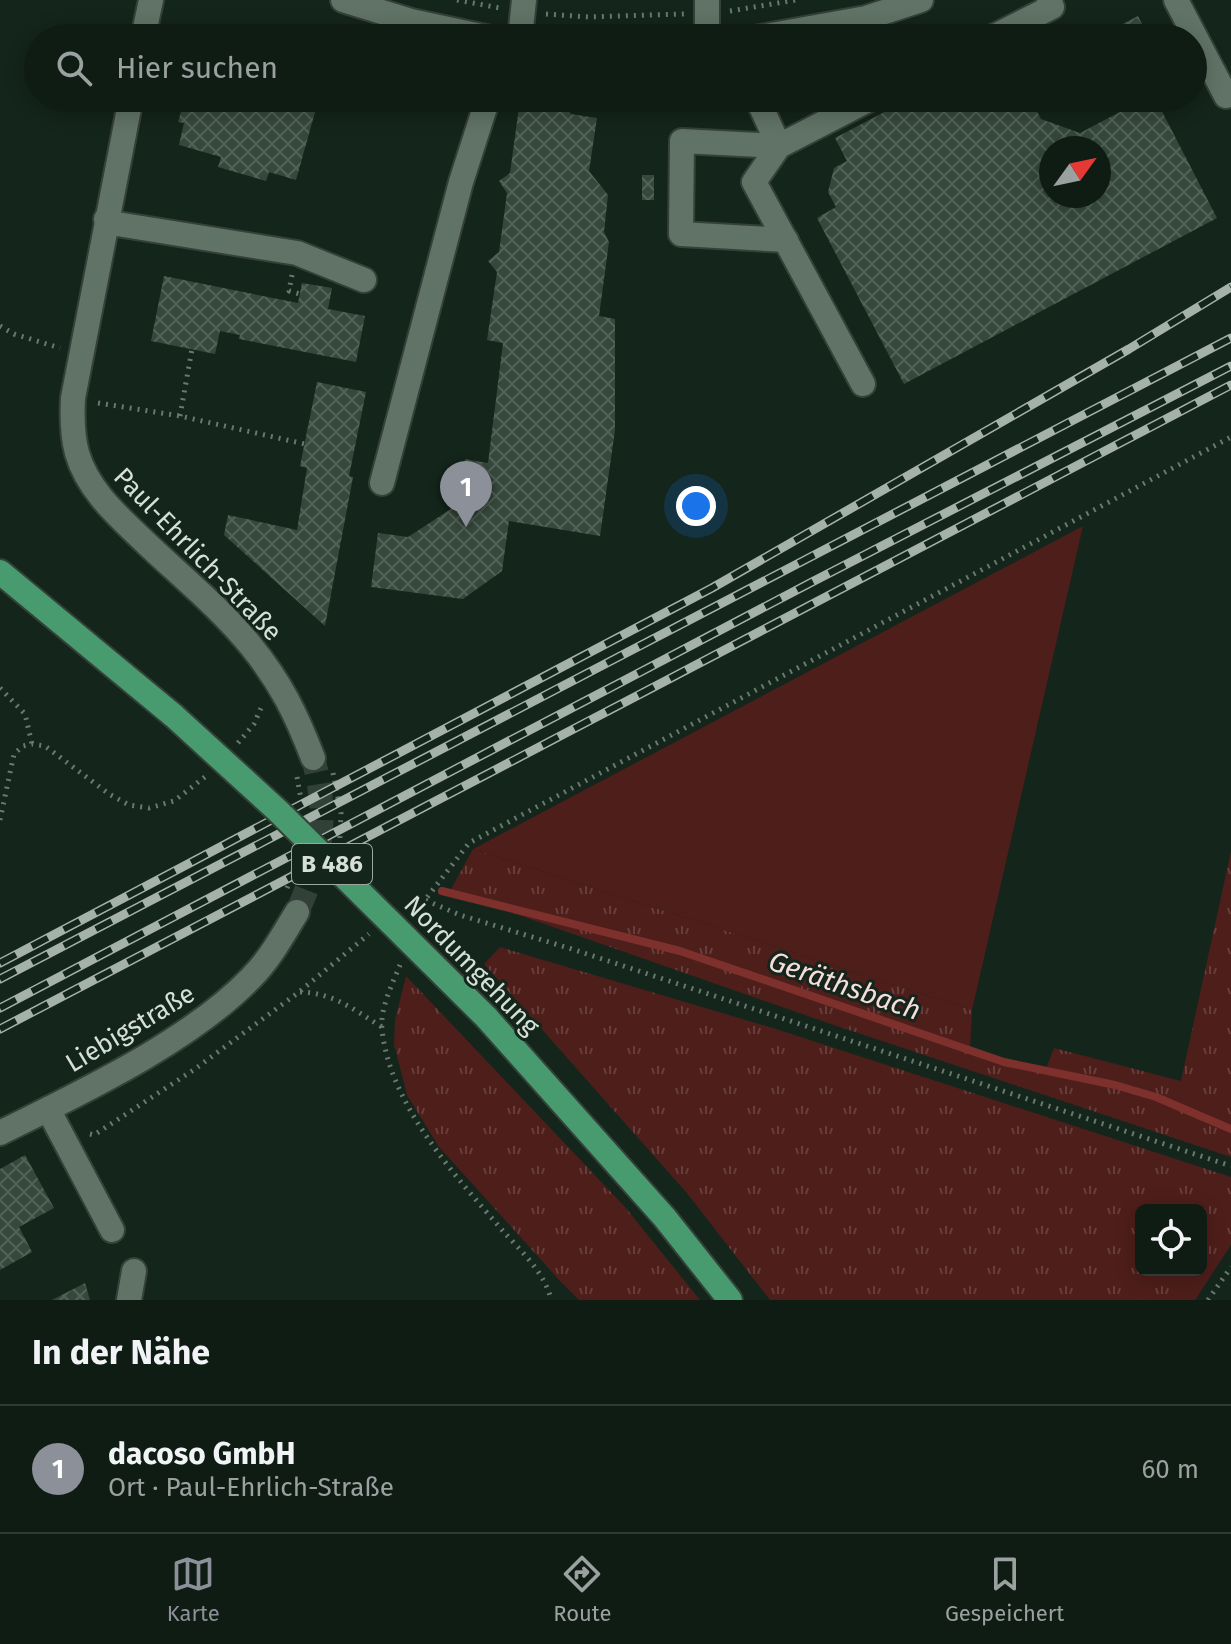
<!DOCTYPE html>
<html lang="de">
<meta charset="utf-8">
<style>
body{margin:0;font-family:"Fira Sans",sans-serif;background:#18251d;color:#f1f3f6}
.controls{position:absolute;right:24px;bottom:24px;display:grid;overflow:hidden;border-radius:12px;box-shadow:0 4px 20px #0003}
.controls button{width:72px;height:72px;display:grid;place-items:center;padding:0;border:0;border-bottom:2px solid #2f3a34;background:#0f1c14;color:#f1f3f6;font:40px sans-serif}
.compass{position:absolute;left:1039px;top:136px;width:72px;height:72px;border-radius:50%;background:#0f1c14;box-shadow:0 4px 20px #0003;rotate:57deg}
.you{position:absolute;left:696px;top:506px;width:28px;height:28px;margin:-20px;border:6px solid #fff;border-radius:50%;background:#1a73e8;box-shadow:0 0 0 12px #1a73e833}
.badge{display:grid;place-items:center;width:52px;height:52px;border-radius:50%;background:#8c9099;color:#fff;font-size:26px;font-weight:700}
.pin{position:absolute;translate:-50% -66px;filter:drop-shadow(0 2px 4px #0008)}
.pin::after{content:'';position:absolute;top:42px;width:28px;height:24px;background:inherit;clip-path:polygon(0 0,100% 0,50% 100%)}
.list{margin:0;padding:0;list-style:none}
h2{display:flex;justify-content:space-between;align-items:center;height:104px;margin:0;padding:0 32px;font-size:34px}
h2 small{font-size:26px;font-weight:400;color:#9ba1a0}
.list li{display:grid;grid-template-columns:52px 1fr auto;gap:24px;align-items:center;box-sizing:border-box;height:128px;padding:0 32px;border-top:2px solid #2f3a34}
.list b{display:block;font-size:30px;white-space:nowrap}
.list p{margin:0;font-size:26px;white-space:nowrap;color:#9ba1a0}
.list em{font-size:26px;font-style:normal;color:#9ba1a0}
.icon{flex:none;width:44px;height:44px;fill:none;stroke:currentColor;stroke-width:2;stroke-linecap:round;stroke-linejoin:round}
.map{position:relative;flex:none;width:1231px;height:1300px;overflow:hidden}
.search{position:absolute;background:#0f1c14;box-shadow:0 4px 20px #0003;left:24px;right:24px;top:24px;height:88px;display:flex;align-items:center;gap:20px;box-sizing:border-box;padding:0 28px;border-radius:44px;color:#9ba1a0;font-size:30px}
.sheet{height:232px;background:#0f1c14}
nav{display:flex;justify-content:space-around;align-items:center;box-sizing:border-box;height:112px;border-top:2px solid #2f3a34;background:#0f1c14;font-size:22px;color:#9ba1a0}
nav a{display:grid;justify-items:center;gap:4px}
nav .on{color:#8c9099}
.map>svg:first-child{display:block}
.grass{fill:url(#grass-tufts);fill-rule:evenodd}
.garden{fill:#4e1e1a}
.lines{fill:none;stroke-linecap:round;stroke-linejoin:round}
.stream{stroke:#7d302c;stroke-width:8}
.building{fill:url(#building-cross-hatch);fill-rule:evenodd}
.minor-tunnel{stroke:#314138;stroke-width:24;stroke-dasharray:24 12;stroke-linecap:butt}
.minor-casing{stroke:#354039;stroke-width:28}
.major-casing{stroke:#354039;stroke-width:28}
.path{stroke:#6a7970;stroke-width:5;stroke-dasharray:2 6;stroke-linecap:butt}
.minor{stroke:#617367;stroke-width:24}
.major{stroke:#489a6f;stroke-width:24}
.rail-casing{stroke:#a5b2aa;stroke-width:9}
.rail{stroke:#14251b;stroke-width:6;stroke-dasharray:18;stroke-linecap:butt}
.major-bridge-casing{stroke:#354039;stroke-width:28;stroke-linecap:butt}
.major-bridge{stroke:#489a6f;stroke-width:24}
.labels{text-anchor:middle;stroke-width:6;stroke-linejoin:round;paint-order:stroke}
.shield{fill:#14251b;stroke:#9ba8a0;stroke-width:2}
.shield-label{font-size:24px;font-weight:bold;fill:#d5e0d9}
.street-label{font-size:26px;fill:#d5e0d9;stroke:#14251b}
.water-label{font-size:28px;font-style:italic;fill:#f5ddda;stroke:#14251b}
</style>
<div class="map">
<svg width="1231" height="1300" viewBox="0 0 1231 1300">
<defs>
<pattern id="grass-tufts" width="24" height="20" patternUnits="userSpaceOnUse" patternTransform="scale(2)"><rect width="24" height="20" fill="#4e1e1a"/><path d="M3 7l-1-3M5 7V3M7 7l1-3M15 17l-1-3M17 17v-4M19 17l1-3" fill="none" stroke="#673e3b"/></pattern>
<pattern id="building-cross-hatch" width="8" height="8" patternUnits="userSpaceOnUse" patternTransform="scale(2)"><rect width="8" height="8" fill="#36483c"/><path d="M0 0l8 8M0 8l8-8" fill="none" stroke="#526258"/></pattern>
</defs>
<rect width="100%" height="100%" fill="#14251b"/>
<g class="grass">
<polygon points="473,849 972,1010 970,1050 1046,1069 1054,1048 1181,1081 1231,851 1231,1157 828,1023 450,891"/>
<path d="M 500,947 L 776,1029 L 1231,1177 L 1231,1245 L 1195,1300 L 770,1300 L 686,1192 L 484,964 ZM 1201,1210 L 1201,1270 L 1141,1270 L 1141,1210 Z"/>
<polygon points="406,976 625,1207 700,1300 579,1300 561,1282 299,992 439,1147 407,1095 394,1044 395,1020"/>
</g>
<polygon class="garden" points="1083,526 972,1010 473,849"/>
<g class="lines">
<polyline class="stream" points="442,891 680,951 1004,1062 1115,1085 1156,1097 1231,1129"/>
</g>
<g class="building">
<polygon points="1138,16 1149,38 1123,38 1117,27"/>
<polygon points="185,98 319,98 296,180 269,172 266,181 218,167 221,157 179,145 184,123 178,122"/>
<polygon points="528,98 561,100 571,114 597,118 589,171 608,195 604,232 609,242 599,316 615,319 615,430 600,536 509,521 502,571 463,599 371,587 378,533 408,537 460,503 465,459 488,463 503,343 487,340 497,272 488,261 499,252 507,193 499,181 510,173 519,107"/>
<path d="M 911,98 L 1030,98 L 1041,119 L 1080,133 L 1135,104 L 1137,98 L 1155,98 L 1217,218 L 904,384 L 817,218 L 836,207 L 828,192 L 834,168 L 847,161 L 835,138 ZM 1051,148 L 1099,148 L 1099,196 L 1051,196 Z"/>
<rect x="642" y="175" width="12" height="25"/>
<polygon points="164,276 298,303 302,283 332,288 328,309 365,316 356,362 239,339 240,335 220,331 215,354 151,341"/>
<polygon points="317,382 366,392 349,476 353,477 325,626 224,535 228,515 297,530 307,468 300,466"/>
<polygon points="25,1155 54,1208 19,1227 32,1252 0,1270 0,1169"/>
<polygon points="85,1283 90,1300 52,1300"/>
</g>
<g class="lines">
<path class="minor-tunnel" d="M 297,912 C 322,858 329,816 313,758"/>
<g class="minor-casing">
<g id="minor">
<polyline points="343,0 411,21 490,38"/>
<polyline points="1176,0 1226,96"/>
<polyline points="143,38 151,0"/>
<polyline points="520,38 524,0"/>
<polyline points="707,38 707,0"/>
<polyline points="755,38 866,18 921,0"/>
<polyline points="991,38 1052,7 1049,0"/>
<path d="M 131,98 L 73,398 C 72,417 72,435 77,453 C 88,491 119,517 147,544 C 182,577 221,609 251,646 C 281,683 296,714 313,758"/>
<polyline points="757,98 779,146 872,98"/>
<polyline points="779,146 682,141 681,234 786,240"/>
<polyline points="779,146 754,182 863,384"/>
<polyline points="106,219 111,223 297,253 364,280"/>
<polyline points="382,483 461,182 488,98"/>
<polyline points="48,1109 112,1230"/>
<path d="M 0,1133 C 80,1093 189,1042 251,978 C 270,959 283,935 297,912"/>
<polyline points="129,1300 134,1271"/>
</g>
</g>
<g class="major-casing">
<g id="major">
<polyline points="0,572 174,716"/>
<polyline points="486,1017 665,1218 730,1300"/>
</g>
</g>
<g class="path">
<polyline points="457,0 500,8"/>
<polyline points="730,11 796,0"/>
<polyline points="546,14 588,17 684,14"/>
<polyline points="292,275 289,291 300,294"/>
<polyline points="0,326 14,334 60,348"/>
<polyline points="98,403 180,416 305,444"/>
<polyline points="180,416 192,349"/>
<polyline points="0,688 25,714 32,744"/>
<polyline points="238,743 254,724 261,708 259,705"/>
<polyline points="333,773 341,813 340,838"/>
<polyline points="297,777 301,799"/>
<polyline points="0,820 14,754 23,746 32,744 45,746 109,794 129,805 149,808 174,801 206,776"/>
<polyline points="287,888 296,864"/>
<polyline points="412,908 425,900 460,915 575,950 1231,1166"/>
<polyline points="418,919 425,900 469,843 1231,437"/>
<path d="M 400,965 C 392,985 380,1008 382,1029 C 389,1104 456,1177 503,1231 C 520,1250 546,1274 551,1300"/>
<path d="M 300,992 C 334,993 354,1010 382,1027"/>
<polyline points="90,1134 94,1135 195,1069 299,992 369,934"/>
<polyline points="1208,1300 1231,1267"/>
</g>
<use href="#minor" class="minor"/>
<use href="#major" class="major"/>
<g class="rail-casing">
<g id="rail">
<polyline points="0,963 712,588 1129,349 1231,287"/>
<polyline points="0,979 1231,338"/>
<polyline points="0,1008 812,582 1231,366"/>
<polyline points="0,1029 1231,385"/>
</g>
</g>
<use href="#rail" class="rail"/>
<g class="major-bridge-casing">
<polyline id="major-bridge" points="174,716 277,810 486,1017"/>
</g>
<use href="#major-bridge" class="major-bridge"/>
</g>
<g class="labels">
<rect class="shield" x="292" y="844" width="80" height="40" rx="6"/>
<g class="shield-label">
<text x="332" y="872">B 486</text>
</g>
<g class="street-label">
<text transform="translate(198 554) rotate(46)" y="9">Paul-Ehrlich-Straße</text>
<text transform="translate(472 965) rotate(46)" y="9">Nordumgehung</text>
<text transform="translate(130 1028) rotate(-31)" y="9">Liebigstraße</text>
</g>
<g class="water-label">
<text transform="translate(845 985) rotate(19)" y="10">Geräthsbach</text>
</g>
</g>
</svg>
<div class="controls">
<button><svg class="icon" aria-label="locate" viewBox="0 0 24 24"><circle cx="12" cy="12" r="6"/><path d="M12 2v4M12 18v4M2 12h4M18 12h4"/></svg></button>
</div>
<svg class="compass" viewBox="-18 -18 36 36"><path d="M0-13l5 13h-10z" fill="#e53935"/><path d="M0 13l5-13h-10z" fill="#9ba1a0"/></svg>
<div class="you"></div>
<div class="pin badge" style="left:466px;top:527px">1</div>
<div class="search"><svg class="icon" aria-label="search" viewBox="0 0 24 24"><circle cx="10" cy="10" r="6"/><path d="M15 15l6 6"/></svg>Hier suchen</div>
</div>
<section class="sheet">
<h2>In der Nähe<small></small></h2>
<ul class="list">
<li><span class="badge">1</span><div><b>dacoso GmbH</b><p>Ort · Paul-Ehrlich-Straße</p></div><em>60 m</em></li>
</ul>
</section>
<nav>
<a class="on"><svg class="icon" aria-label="map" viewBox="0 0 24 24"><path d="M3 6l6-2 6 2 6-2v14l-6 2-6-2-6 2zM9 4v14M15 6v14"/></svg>Karte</a>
<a><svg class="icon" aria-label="directions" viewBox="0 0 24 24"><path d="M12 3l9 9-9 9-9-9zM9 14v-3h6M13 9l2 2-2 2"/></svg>Route</a>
<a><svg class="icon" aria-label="saved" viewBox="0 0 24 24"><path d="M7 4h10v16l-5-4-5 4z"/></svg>Gespeichert</a>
</nav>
